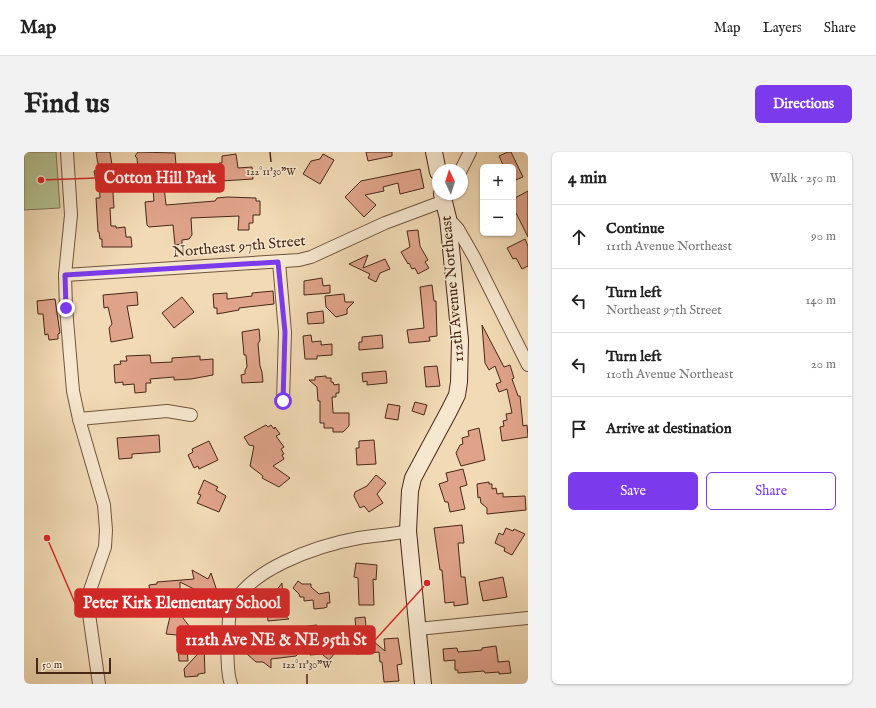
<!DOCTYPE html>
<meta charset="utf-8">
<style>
body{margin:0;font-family:"IM FELL English",serif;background:#f2f2f2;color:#222}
.controls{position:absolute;right:12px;top:12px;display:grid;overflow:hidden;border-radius:6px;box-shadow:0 1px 3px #0004}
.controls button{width:36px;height:36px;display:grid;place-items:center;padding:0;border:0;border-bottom:1px solid #e0e0e0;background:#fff;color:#222;font:20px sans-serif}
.compass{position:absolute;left:408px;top:12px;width:36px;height:36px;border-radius:50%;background:#fff;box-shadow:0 1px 3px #0004;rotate:356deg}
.scale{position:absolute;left:12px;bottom:10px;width:75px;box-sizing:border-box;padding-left:4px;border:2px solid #482716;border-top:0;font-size:11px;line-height:14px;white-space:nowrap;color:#482716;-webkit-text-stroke:3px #f6e7cf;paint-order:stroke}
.stop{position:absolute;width:12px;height:12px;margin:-9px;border:3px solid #7c3aed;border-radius:50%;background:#fff}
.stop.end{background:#7c3aed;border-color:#fff;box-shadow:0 1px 4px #0008}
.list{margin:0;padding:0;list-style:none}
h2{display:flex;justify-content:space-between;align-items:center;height:52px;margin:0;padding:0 16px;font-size:17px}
h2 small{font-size:13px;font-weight:400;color:#767676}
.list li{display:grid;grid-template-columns:26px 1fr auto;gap:12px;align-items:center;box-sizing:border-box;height:64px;padding:0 16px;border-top:1px solid #e0e0e0}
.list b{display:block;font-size:15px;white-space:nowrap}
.list p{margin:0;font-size:13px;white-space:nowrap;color:#767676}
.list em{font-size:13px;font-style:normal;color:#767676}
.actions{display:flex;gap:8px;padding:12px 16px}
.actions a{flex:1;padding:9px 0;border:1px solid #7c3aed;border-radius:6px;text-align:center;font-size:14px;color:#7c3aed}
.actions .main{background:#7c3aed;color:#fff}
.icon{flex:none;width:22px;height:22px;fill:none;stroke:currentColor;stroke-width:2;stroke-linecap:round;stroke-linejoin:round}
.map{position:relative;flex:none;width:504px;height:532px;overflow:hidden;border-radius:6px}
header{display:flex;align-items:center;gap:24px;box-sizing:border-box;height:56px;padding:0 20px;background:#fff;border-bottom:1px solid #e0e0e0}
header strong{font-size:19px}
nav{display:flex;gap:22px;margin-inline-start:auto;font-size:14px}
.intro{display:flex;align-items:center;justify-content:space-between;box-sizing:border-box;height:96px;padding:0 24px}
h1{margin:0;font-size:28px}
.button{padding:10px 18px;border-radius:6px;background:#7c3aed;color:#fff;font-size:14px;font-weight:700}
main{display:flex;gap:24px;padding:0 24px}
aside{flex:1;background:#fff;border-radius:6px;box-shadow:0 1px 3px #0004}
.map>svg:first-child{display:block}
.green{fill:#b4c191;stroke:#7e7454}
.building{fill:#dfa38a;stroke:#482716}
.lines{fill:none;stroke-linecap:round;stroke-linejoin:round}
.street-casing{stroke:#72543e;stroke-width:14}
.secondary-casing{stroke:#482716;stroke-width:18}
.street{stroke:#f6e7cf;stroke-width:12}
.secondary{stroke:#f6e7cf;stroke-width:16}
.route{stroke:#7c3aed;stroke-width:5}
.ticks{fill:none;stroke:#482716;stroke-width:1.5}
.labels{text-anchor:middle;stroke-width:3;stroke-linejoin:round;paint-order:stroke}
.street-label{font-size:15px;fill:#482716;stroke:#f6e7cf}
.ticks-label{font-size:10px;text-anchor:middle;fill:#482716;stroke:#f6e7cf;stroke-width:3;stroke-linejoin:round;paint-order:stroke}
.leader{fill:none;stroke:#d62828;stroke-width:1.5}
.callout-dot{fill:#d62828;stroke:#f6e7cf;stroke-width:1.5}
.callout{fill:#d62828;stroke:#d62828;stroke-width:1.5}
.callout-label{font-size:16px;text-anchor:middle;font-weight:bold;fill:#fff}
</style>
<header>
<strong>Map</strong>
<nav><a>Map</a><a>Layers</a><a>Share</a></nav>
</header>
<div class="intro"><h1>Find us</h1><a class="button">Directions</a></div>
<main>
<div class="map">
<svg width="504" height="532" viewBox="0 0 504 532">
<rect width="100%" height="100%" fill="#f1dab5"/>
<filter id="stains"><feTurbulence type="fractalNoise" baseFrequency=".005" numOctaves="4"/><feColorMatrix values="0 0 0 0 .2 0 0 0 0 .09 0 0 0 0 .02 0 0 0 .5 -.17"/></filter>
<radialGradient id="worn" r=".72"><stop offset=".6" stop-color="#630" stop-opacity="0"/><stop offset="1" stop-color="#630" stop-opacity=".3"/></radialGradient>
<polygon class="green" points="0,0 32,0 36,56 0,58"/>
<g class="building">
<polygon points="72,0 86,0 90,26 88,26 90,56 86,56 87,74 92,74 92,76 101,75 102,85 107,85 108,95 78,95 78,87 76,87 75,80 74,80 72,46 76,46 75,28 72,29 70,19 75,18"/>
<polygon points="114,0 151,1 152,13 144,14 145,25 139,25 142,53 191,49 193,46 203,45 232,46 232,49 236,49 236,63 229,63 229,71 225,71 225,78 214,78 215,64 167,66 168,83 165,87 158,88 158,92 151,93 149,73 125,75 123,73 121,50 130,49 129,38 133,38 131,19 121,20 120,18 114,17 113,6 111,4"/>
<polygon points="342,0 368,0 368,4 344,9"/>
<polygon points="484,0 487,0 499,25 489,29 489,15 480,15 475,4"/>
<polygon points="212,2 214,16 228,15 229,27 197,29 193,18 195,15 195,11 198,11 198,4"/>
<polygon points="299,2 310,8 296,32 279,22 287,9 296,7"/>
<polygon points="396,17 400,36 376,42 374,31 359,35 360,39 341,43 352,53 340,65 321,45 337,29"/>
<polygon points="504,39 504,85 492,61 489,62 489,47"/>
<polygon points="394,78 396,94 404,108 401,110 405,116 394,122 391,116 388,117 385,111 384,112 377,100 386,95 383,79"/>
<polygon points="501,87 504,94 504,114 498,117 492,106 489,107 483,96"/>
<polygon points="344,103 339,116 361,107 366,117 356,121 352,130 344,126 346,122 325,112"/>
<polygon points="298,126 299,134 306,133 306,141 280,143 280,129"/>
<polygon points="408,133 410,149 412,149 413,184 405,185 406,189 385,191 383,178 400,176 396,135"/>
<polygon points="249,139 250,152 215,156 215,158 193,162 193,156 190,156 189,142 203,141 203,147 228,144 228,141"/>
<polygon points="113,140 114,153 103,154 109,186 87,190 85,176 88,172 84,155 80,156 79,143"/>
<polygon points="320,142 321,150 330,150 323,157 323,162 312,165 302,155 301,144"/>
<polygon points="158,145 170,160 150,176 138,161"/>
<polygon points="31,147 36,181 34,182 34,187 25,188 24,182 21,183 19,162 14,162 13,149"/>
<polygon points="299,159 300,171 284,172 283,161"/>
<polygon points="458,173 480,215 486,213 490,226 488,227 494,244 496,244 499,274 503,273 504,285 478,289 476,275 480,274 479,269 483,268 482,262 488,261 483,237 475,240 472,232 477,230 471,214 465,218 461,211"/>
<polygon points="235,177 236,188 234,192 236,214 238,220 239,230 218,231 217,223 221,222 221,218 223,215 222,203 220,203 218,180"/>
<polygon points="287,183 288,190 297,189 297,193 308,192 308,203 293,204 293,207 281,207 279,184"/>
<polygon points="358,183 359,196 335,198 335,190 338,190 338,185"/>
<polygon points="126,203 127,211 148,210 148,206 176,204 176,208 189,207 189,223 167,227 150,228 150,225 126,227 127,231 122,231 122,240 111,241 110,232 99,233 99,230 91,231 90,213 97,212 96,209 103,209 102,204"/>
<polygon points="413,214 416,234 402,235 400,215"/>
<polygon points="362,219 363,231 343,233 343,229 339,230 338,221"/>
<polygon points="302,224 302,226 307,226 307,230 309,230 310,233 315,232 315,241 312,241 312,245 308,245 309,261 325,261 325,274 319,280 309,280 309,276 300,276 300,271 296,271 296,249 294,249 293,235 285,228 291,228 291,225"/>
<polygon points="391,250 403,253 400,263 388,259"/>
<polygon points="364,252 376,254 374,268 361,266"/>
<polygon points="242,273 244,275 247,273 250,277 251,275 256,282 252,284 260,295 257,297 260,302 258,303 260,307 249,314 266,326 255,335 238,326 239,324 226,314 230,294 225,293 220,285"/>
<polygon points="455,276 461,308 437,314 432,301 436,293 439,292 438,286 445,284 444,279"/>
<polygon points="135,283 136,300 108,302 108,306 95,307 93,286"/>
<polygon points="350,288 352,312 333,313 332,296 335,296 335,289"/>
<polygon points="185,289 194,308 175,317 174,314 170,316 164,303 169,300 168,297"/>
<polygon points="439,317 443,333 436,335 441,357 426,360 424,350 421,350 415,332 424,329 422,321"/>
<polygon points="352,323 362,331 353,342 359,351 345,360 340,354 336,356 330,344 331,340 343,334"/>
<polygon points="180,328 194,335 192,338 202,344 195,360 173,351 177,343 174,342"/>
<polygon points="465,330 465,332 468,332 468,337 472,336 473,342 479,341 479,345 501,344 502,358 463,362 463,356 457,351 456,345 454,346 453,332"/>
<polygon points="438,373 440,391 434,391 437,425 441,425 444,452 430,454 430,450 421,451 418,418 416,418 410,376"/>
<polygon points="482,376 489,379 490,377 501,382 488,403 480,399 481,396 471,391 475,381 479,383"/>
<polygon points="332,411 353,413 352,428 349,427 350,453 335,453 334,426 330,425"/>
<polygon points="168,418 184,427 187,421 193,439 188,437 184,444 156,430 156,437 148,438 149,453 129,454 128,442 126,442 125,433 133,432 133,430 170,427"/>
<polygon points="479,425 483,445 459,449 455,430"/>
<polygon points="274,429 278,432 287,432 287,435 295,442 305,440 306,451 303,451 303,455 300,456 290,457 289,448 280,449 280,445 276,445 275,442 269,436"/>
<polygon points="258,431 259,446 255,452 258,454 254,459 265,467 244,469 243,457 232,449 246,447"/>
<polygon points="147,460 159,461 159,466 166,475 180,476 179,487 160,485 162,487 164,509 155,509 153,483 142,482"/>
<polygon points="341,465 343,484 361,499 360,487 374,486 378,512 373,513 375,529 360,530 358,510 356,510 355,500 332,502 331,490 327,487 327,484 332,477 331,466"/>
<polygon points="293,473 294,483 303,490 306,490 306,497 311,501 305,508 298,502 286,503 285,490 272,504 247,507 247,516 239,510 232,510 223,502 222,490 235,489 234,478 244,477 245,485 257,486 264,485 266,482 269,485 284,483 283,474"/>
<polygon points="472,494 474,508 474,510 485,509 487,521 475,522 475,520 461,521 460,519 434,521 434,518 431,518 431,508 420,509 419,497 433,496 434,500 458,498 458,496"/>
<polygon points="180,495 181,521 174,522 174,524 161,525 160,517"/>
</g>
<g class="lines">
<g class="street-casing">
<g id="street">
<polyline points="43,0 47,63 41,123 42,156 49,239 55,267 80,353 82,378 81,395 65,441 64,455 75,532"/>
<polyline points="437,18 446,0"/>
<polyline points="424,66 434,77 450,105 504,213"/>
<polyline points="255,110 261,180 259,249"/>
<polyline points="41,123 275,108 287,105 361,71 420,49 423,43"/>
<polyline points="55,267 143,259 167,263"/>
<polyline points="394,477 504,466"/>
<path d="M 207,532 C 203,522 203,495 204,483 C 205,477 204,469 206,462 C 217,418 296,393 335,386 C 351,383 368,383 384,379"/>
</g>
</g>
<g class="secondary-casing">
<g id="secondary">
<polyline points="410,0 414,20"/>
<polyline points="399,532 384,379 386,339 389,326 425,259 433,243 435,230 436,188 424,66 418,42"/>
</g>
</g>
<use href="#street" class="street"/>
<use href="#secondary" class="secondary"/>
</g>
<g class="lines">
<polyline class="route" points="42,156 41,123 254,110 261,180 259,249"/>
</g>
<path class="ticks" d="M 246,0 L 247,10M 283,522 L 283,532"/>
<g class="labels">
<g class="street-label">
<text transform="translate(215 94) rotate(-5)" y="5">Northeast 97th Street</text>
<text transform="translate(428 137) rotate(-95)" y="5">112th Avenue Northeast</text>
</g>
</g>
<g class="ticks-label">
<text x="247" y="23">122°11'30"W</text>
<text x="283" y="516">122°11'30"W</text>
</g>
<path class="leader" d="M17 28L72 26M23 386L51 451M403 431L351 488"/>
<g class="callout-dot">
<circle cx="17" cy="28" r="4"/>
<circle cx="23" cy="386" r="4"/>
<circle cx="403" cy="431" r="4"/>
</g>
<g class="callout">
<rect x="72" y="12" width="128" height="28" rx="4"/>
<rect x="51" y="437" width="214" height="28" rx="4"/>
<rect x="153" y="474" width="198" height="28" rx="4"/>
</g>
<g class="callout-label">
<text x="136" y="31">Cotton Hill Park</text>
<text x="158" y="456">Peter Kirk Elementary School</text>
<text x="252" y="493">112th Ave NE &amp; NE 95th St</text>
</g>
<rect width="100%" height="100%" filter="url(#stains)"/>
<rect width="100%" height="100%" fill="url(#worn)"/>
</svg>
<div class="controls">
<button>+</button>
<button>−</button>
</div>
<svg class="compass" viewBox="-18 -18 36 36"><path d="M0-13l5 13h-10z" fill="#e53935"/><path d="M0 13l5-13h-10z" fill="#767676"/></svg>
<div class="scale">50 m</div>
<div class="stop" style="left:259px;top:249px"></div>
<div class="stop end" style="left:42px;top:156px"></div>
</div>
<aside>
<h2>4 min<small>Walk · 250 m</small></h2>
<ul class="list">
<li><svg class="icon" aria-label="ahead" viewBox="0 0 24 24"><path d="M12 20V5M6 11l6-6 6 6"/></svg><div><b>Continue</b><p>111th Avenue Northeast</p></div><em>90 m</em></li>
<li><svg class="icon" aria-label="left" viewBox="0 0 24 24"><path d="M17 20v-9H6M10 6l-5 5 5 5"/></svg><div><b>Turn left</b><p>Northeast 97th Street</p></div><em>140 m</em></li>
<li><svg class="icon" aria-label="left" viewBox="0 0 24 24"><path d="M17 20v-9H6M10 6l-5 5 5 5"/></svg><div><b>Turn left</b><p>110th Avenue Northeast</p></div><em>20 m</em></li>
<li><svg class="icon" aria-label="arrive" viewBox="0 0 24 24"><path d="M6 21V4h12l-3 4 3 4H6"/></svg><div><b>Arrive at destination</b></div></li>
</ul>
<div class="actions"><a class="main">Save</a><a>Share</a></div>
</aside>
</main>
